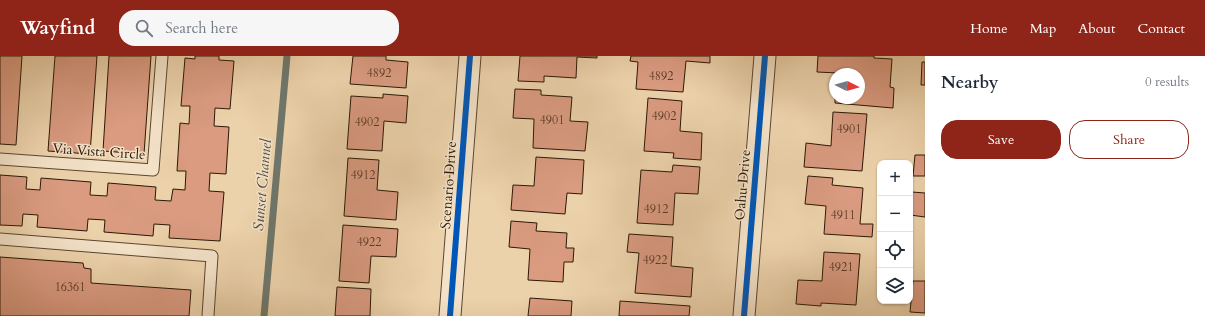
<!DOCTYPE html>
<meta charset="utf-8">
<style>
body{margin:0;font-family:Cardo,serif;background:#f6f6f7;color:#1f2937}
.controls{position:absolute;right:12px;bottom:12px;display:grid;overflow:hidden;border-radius:8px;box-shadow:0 1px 3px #0004}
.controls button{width:36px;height:36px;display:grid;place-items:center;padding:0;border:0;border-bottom:1px solid #e0e1e3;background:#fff;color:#1f2937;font:20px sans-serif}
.compass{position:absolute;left:829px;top:12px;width:36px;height:36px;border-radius:50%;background:#fff;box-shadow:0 1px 3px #0004;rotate:95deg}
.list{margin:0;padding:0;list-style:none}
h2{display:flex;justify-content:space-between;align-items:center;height:52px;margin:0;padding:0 16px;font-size:17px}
h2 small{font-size:13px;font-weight:400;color:#747a83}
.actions{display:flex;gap:8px;padding:12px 16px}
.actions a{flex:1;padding:9px 0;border:1px solid #8f2418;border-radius:16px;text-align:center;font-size:14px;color:#8f2418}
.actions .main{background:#8f2418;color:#fff}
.icon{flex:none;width:22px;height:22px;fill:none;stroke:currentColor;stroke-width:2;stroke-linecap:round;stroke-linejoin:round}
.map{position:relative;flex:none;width:925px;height:260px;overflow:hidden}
header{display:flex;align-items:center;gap:24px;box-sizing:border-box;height:56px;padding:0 20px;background:#8f2418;color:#fff}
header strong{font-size:19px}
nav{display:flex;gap:22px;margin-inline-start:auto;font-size:14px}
.search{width:280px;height:36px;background:#f6f6f7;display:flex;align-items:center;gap:10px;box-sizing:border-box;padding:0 14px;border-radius:16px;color:#747a83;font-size:15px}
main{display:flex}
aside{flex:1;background:#fff}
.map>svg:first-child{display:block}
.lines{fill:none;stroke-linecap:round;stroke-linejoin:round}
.stream{stroke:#6e776c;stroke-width:7}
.building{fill:#da9b81;stroke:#2c1806}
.lane-casing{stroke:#5c462f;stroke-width:13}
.street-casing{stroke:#5c462f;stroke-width:23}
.lane{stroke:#f3e2c8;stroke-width:11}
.street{stroke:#f3e2c8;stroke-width:21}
.cycleway-casing{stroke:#f3e2c8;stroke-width:8}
.cycleway{stroke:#0057b8;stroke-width:6}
.labels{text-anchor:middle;stroke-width:3;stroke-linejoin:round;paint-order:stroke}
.number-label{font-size:12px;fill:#583925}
.street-label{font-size:14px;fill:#2c1806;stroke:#f3e2c8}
.water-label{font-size:15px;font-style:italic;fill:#4d4739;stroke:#f3e2c8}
</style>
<header>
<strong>Wayfind</strong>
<div class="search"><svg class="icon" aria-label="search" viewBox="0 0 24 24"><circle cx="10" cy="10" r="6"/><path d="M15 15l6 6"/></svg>Search here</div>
<nav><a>Home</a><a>Map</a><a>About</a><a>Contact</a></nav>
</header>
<main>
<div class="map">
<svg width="925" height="260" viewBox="0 0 925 260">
<rect width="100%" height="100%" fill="#ecd2ab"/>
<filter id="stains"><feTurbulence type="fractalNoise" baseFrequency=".005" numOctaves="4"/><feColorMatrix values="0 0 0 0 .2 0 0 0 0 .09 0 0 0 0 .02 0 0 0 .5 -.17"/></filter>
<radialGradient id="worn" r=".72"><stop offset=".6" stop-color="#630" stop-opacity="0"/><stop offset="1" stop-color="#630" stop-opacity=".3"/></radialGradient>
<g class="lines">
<polyline class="stream" points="264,260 287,0"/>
</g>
<g class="building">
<polygon points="0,0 22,0 16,89 0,88"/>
<polygon points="55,0 97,0 90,98 48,95"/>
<polygon points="109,0 151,0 144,98 103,95"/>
<polygon points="195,0 219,0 219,4 234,5 230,53 215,52 214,70 229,71 226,118 210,117 209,135 224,136 220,185 169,182 170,169 154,168 153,180 104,176 105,164 88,163 87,175 37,171 38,159 23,158 22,170 0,169 0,119 27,121 26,133 40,134 41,122 91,126 90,139 107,140 108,127 156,131 155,144 171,145 173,133 185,134 186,115 177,115 180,67 189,68 190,50 181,50 185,2 195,3"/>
<polygon points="353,0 386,0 386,4 408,6 406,32 350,28"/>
<polygon points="520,0 597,0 597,2 577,1 576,22 544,20 544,26 518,25"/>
<polygon points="631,0 710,0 710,7 686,5 683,36 636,33 638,6 630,5"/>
<polygon points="818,0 874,0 874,2 892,3 890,31 894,32 893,52 835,47 835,42 859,42 859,18 817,16"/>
<polygon points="922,6 925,6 925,29 921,29"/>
<polygon points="515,33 541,34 541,39 572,41 570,65 588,66 585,95 533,92 534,63 513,62"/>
<polygon points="383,38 408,40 406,67 384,65 382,95 347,93 351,40 383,42"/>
<polygon points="648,42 682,45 680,75 702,77 701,104 673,102 674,97 644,95"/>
<polygon points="833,56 867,58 862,115 804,111 806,87 831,90"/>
<polygon points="915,99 925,99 925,120 913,120"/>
<polygon points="536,101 584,104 582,138 567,137 565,158 511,154 513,129 534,130"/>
<polygon points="348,102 379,104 377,134 398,136 396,164 344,160"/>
<polygon points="673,109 700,111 698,138 675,137 673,169 637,167 641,114 672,116"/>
<polygon points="808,120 833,122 832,129 863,132 860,168 873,168 872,181 824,178 826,150 805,148"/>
<polygon points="912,136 925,137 925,161 910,159"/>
<polygon points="511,165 537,167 536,175 567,177 566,192 574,192 573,206 564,206 563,226 528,224 530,193 509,191"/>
<polygon points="343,169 398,173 396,201 371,200 369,227 339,225"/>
<polygon points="629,178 673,181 671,210 693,212 691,241 635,237 639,197 627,196"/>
<polygon points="824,196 860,198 856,249 821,247 821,250 796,248 798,224 822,225"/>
<polygon points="0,201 83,207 84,212 91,213 91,227 191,234 189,260 0,260"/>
<polygon points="913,225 925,225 925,257 910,256"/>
<polygon points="337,231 371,233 370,260 335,260"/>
<polygon points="530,242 572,245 571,260 528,260"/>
<polygon points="620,245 690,250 689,260 619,260"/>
</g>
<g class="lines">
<g class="lane-casing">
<g id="lane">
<polyline points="0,103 153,114 162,0"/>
<polyline points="0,183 212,200 208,260"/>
</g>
</g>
<g class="street-casing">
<g id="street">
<polyline points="450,260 470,0"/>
<polyline points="744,260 765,0"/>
</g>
</g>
<use href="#lane" class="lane"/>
<use href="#street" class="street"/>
<g class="cycleway-casing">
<g id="cycleway">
<polyline points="450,260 470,0"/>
<polyline points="744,260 765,0"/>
</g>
</g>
<use href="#cycleway" class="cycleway"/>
</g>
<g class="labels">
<g class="number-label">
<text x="379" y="21">4892</text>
<text x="661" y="24">4892</text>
<text x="664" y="64">4902</text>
<text x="552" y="68">4901</text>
<text x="367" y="70">4902</text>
<text x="849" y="77">4901</text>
<text x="363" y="123">4912</text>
<text x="656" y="157">4912</text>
<text x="843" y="163">4911</text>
<text x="369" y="190">4922</text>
<text x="655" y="208">4922</text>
<text x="841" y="215">4921</text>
<text x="70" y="235">16361</text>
</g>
<g class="street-label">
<text transform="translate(99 95) rotate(4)" y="5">Via Vista Circle</text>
<text transform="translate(448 129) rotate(-86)" y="5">Scenario Drive</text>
<text transform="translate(742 129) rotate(-85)" y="5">Oahu Drive</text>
</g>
<g class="water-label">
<text transform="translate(262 129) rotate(-85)" y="5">Sunset Channel</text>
</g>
</g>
<rect width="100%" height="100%" filter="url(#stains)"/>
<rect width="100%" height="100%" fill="url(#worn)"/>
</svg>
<div class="controls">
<button>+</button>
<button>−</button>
<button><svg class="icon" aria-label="locate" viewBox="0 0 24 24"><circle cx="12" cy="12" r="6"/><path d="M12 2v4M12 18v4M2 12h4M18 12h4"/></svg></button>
<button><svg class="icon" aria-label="layers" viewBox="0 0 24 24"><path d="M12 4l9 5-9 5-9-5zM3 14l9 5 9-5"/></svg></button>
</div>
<svg class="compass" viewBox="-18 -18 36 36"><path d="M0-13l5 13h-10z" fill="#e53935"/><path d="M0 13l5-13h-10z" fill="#747a83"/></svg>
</div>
<aside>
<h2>Nearby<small>0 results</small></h2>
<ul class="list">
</ul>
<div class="actions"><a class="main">Save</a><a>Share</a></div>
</aside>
</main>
